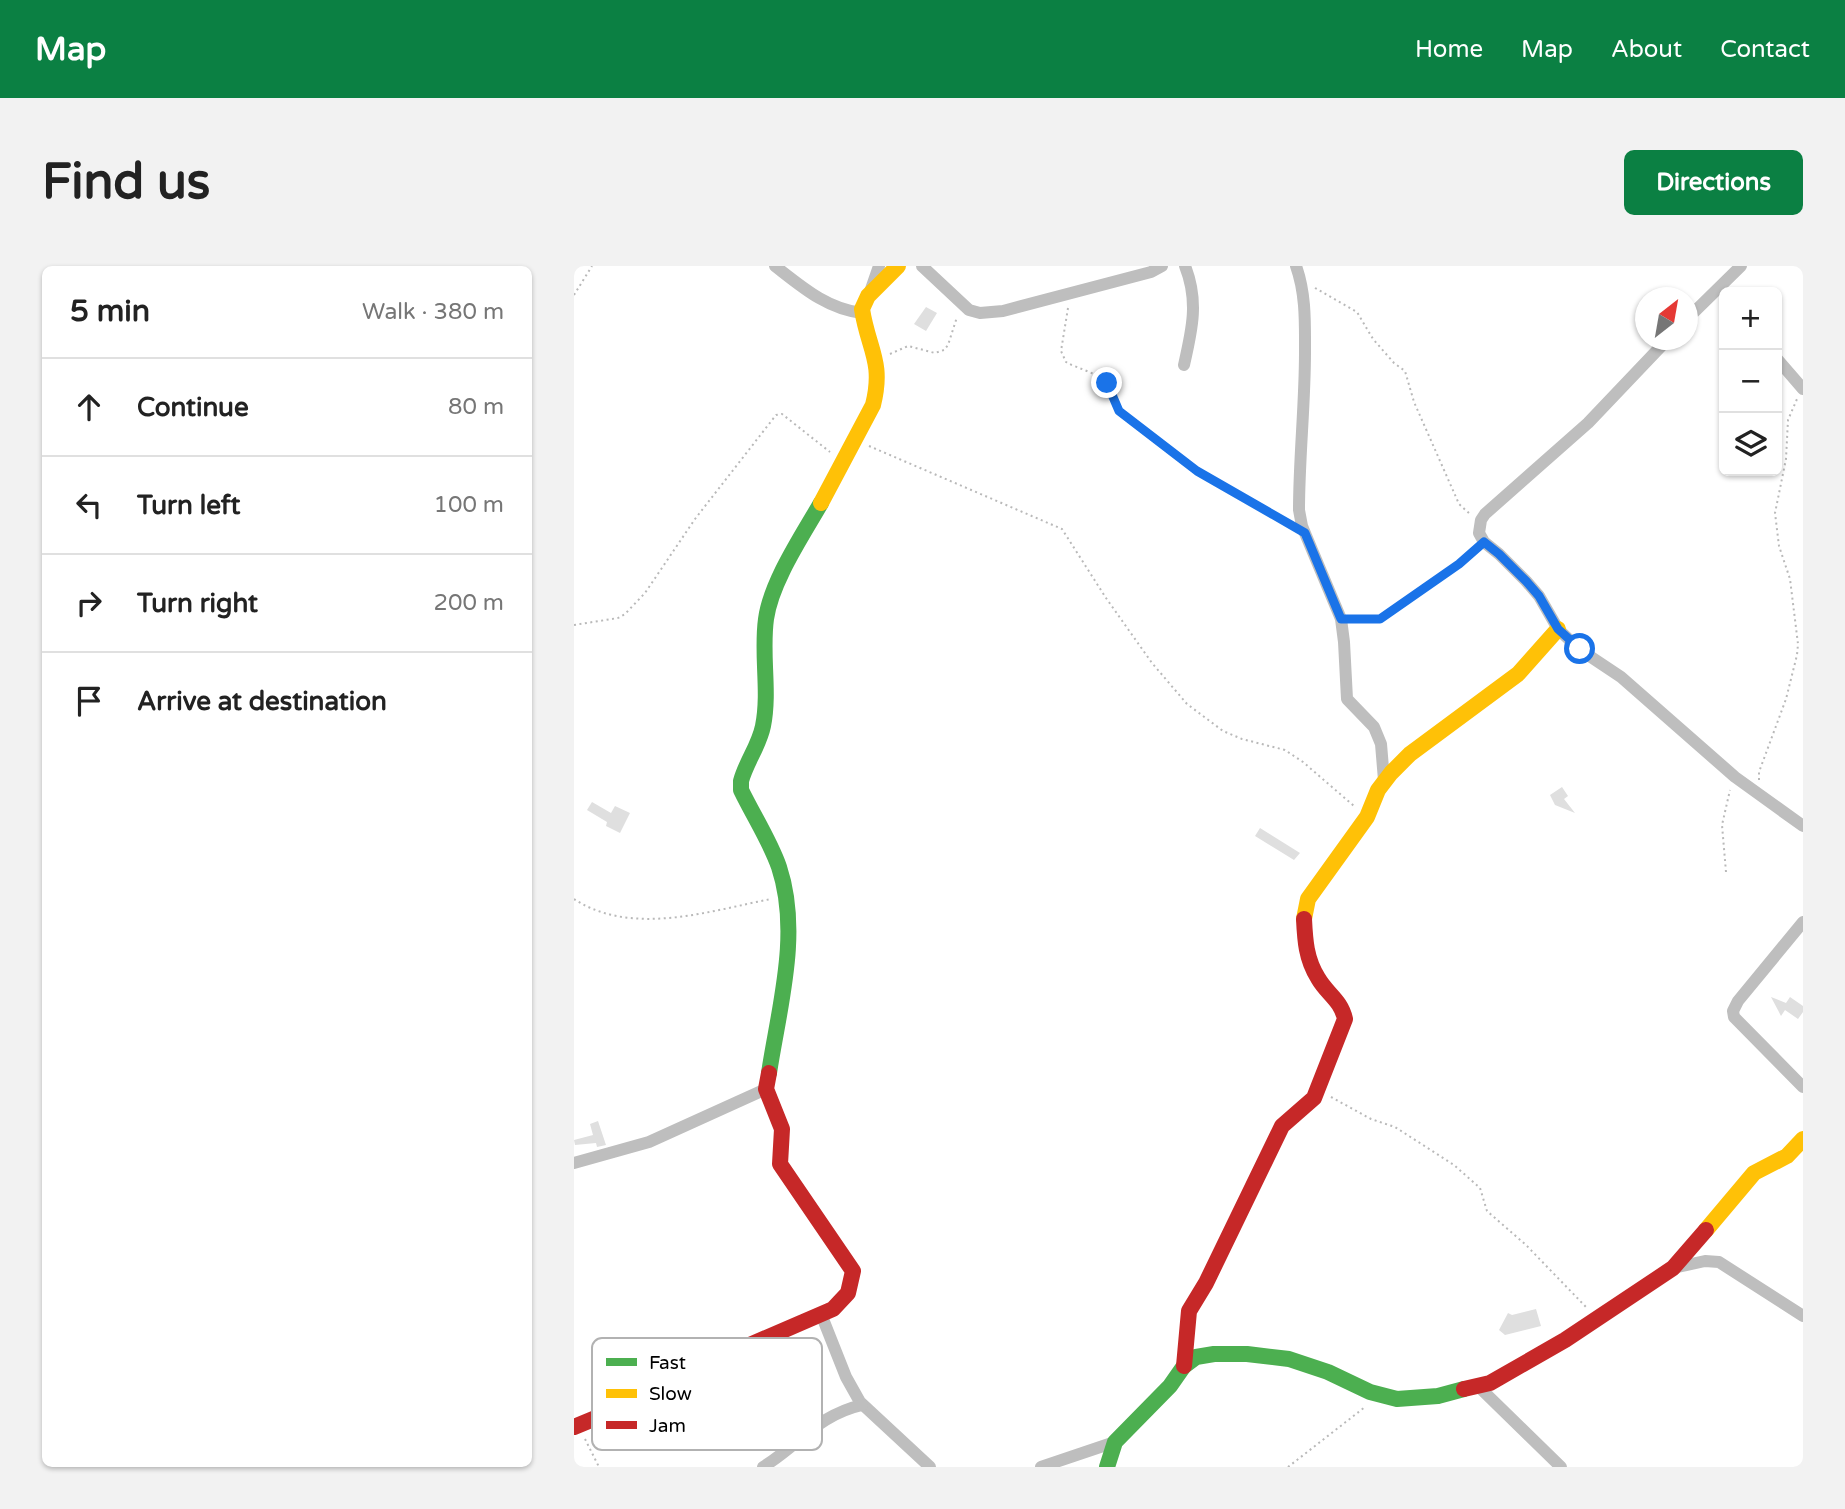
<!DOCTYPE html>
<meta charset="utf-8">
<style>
body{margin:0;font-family:"Varela Round",sans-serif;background:#f2f2f2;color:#222}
.controls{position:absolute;right:21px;top:21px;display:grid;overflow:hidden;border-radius:10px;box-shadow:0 2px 5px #0004}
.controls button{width:63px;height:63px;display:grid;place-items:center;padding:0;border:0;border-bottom:2px solid #e0e0e0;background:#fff;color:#222;font:35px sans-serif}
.compass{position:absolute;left:1061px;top:21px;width:63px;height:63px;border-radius:50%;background:#fff;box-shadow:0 2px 5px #0004;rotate:31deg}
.stop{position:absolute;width:21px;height:21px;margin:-16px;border:5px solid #1a73e8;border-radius:50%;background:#fff}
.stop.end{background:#1a73e8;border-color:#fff;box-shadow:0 2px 7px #0008}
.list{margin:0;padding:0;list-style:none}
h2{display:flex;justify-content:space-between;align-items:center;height:91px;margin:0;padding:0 28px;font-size:30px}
h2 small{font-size:23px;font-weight:400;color:#767676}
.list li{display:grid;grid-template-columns:46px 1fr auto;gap:21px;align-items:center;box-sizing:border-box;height:98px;padding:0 28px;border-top:2px solid #e0e0e0}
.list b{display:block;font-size:26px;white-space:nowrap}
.list em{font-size:23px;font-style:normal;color:#767676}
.icon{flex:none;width:38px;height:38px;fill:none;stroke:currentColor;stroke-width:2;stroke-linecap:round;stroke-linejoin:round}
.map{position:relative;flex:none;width:1229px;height:1201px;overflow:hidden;border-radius:10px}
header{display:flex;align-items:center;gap:42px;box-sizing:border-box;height:98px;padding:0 35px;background:#0b8043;color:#fff}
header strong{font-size:33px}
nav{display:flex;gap:38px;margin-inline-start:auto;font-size:24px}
.intro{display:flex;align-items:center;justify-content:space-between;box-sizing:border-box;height:168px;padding:0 42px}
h1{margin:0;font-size:49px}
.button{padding:18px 32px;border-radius:10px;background:#0b8043;color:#fff;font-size:24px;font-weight:700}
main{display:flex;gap:42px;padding:0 42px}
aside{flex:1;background:#fff;border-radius:10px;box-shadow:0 2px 5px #0004}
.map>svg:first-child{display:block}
.building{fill:#dfdfdf}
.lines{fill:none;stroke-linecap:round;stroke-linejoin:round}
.path{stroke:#b9b9b9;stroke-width:2;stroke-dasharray:2 3.5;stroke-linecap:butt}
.street{stroke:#bebebe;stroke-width:12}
.fast{stroke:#4caf50;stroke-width:16}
.slow{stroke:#ffc107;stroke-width:16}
.jam{stroke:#c62828;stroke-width:16}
.route{stroke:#1a73e8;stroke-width:9}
.key{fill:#fff;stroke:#b2b2b2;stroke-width:2}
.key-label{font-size:19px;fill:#000}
</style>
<header>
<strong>Map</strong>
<nav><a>Home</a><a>Map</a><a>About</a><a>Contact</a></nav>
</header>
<div class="intro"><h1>Find us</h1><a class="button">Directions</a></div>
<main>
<aside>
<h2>5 min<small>Walk · 380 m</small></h2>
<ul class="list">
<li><svg class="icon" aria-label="ahead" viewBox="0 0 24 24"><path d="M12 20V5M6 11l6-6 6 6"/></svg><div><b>Continue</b></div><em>80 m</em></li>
<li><svg class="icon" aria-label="left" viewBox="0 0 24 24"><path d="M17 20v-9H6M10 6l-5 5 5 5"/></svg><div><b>Turn left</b></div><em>100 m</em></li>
<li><svg class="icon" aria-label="right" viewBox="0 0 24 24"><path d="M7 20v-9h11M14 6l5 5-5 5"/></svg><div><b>Turn right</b></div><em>200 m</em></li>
<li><svg class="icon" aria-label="arrive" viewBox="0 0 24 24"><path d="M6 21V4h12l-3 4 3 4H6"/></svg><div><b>Arrive at destination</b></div></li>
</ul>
</aside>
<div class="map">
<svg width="1229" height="1201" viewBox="0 0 1229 1201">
<rect width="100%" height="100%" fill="#fff"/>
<g class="building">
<polygon points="352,41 363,47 352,65 340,58"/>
<polygon points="988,521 994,530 990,533 1001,547 981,539 976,529"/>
<polygon points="18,536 37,547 41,540 56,547 46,567 32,560 33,556 13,544"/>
<polygon points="686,562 726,587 720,594 681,570"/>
<polygon points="1197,731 1212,737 1216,731 1229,740 1229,746 1224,753 1211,744 1207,750"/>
<polygon points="24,855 32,879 23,881 22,877 1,879 0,874 19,869 16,858"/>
<polygon points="962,1043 967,1060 931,1069 925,1064 934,1047 938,1049"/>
<polygon points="78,1161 84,1173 83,1178 74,1185 63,1173"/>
</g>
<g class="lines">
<g class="path">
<polyline points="741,22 783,46 799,73 820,97 831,105 840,136 885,238 897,249"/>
<polyline points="0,29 18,0"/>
<path d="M 494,42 L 487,85 L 492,96 C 504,103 525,107 533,118 C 541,127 541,140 549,149 L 623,205 L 714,258"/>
<polyline points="316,88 334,80 361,87 370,84 374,79 383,51"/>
<polyline points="295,180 488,263 532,332 578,397 613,438 649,465 668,473 711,484 729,496 780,540"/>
<polyline points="779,354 806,353 885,298 901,284"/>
<polyline points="0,359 44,352 51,348 71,327 121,253 202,149 208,148 256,186"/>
<polyline points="1185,514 1185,506 1212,433 1223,389 1224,378 1216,313 1205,280 1201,247 1212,193 1214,154 1223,133"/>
<polyline points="1152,606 1148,559 1156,524"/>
<path d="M 0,633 C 58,671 135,645 197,633"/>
<polyline points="757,831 797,853 821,861 880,899 906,922 913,945 952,979 1012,1041"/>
<polyline points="11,1173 25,1201"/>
<polyline points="714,1201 791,1141"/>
</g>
<g class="street">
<path d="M 201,0 C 228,21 253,43 288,47"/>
<polyline points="348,0 395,44 406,47 429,45 577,6 588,0"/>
<path d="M 722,0 C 732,28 731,57 731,86 C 731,139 725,192 725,244 L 728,260 L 767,353 L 770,376 L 773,433 L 800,461 L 807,478 L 810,514"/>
<polyline points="296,26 305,0"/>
<polyline points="1114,52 1167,0"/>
<polyline points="1093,74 1014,157 911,248 907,254 905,267 910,276 925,288 952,315 965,330 984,363 1005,383 1047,411 1161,511 1229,560"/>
<polyline points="1203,93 1229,123"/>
<path d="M 610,99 C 618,64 625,35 611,0"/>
<polyline points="1229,656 1164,735 1159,745 1160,751 1229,821"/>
<polyline points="0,897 75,876 192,823"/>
<polyline points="1099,1002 1131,995 1145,996 1229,1050"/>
<polyline points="247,1048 272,1111 286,1136 356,1201"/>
<polyline points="904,1120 987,1201"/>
<path d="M 189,1201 C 226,1178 244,1149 288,1139"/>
<polyline points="467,1201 541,1176"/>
</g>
<g class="fast">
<path d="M 195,807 C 205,741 227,667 205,601 C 196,575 179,549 167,524 L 167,515 C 172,496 185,480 189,460 C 196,425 187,389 192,353 C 197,316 228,270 247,237"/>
<polyline points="533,1201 541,1176 596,1120 610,1100 622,1091 640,1088 673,1088 715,1093 754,1106 796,1126 823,1133 864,1130 890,1123"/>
</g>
<g class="slow">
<path d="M 247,237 L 299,139 C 310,95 294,83 288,43 L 294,30 L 324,0"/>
<polyline points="730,653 734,633 793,551 804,524 817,507 836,488 944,408 984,363"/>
<polyline points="1132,964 1180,907 1213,890 1229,873"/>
</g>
<g class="jam">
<path d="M 610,1100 L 615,1045 L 632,1017 L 708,860 L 740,832 L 771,753 C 767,734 753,728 744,712 C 732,693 731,674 730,653"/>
<polyline points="890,1123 916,1117 991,1074 1099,1002 1132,964"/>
<polyline points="0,1161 58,1137 134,1097 259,1043 274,1027 279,1005 206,898 208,863 192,823 195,807"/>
</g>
</g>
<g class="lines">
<polyline class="route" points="533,117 545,145 623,205 731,267 767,353 806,353 885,298 910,276 925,288 952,315 965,330 984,363 1006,383"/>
</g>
<rect x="18" y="1072" width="230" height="112" rx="10" class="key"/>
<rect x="32" y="1092" width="31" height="8" fill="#4caf50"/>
<rect x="32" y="1123" width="31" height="9" fill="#ffc107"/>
<rect x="32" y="1155" width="31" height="8" fill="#c62828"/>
<g class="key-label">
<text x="75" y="1103">Fast</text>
<text x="75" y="1134">Slow</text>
<text x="75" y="1166">Jam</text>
</g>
</svg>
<div class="controls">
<button>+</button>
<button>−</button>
<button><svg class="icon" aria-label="layers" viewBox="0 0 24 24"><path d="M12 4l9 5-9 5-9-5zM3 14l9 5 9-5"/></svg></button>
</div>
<svg class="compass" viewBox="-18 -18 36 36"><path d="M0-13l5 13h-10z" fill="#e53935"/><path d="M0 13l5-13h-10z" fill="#767676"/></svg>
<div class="stop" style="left:1006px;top:383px"></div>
<div class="stop end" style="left:533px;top:117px"></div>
</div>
</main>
